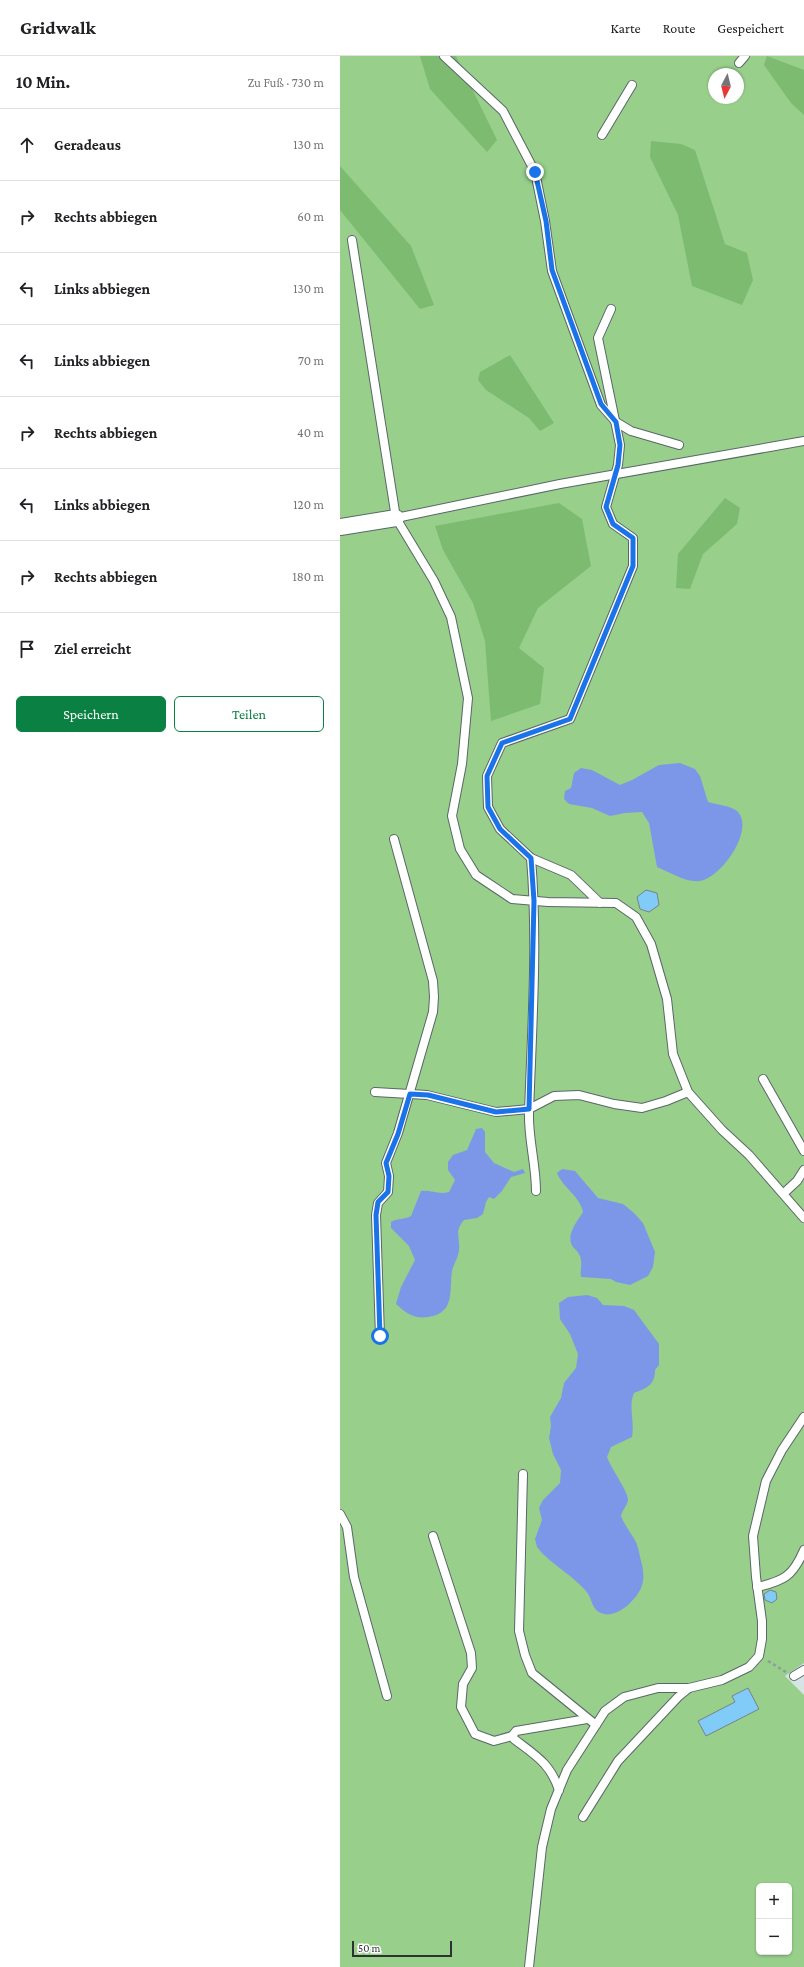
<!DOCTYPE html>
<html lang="de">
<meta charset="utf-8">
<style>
body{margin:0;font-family:"Crimson Pro",serif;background:#f6f6f6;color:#202124}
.controls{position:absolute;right:12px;bottom:12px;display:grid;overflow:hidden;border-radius:6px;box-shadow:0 1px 3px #0004}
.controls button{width:36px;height:36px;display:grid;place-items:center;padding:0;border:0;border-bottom:1px solid #e0e0e0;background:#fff;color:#202124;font:20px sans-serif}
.compass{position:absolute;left:368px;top:12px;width:36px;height:36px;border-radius:50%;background:#fff;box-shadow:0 1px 3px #0004;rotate:187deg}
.scale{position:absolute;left:12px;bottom:10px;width:100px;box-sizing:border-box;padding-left:4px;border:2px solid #2d3233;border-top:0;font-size:11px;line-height:14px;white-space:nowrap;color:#2d3233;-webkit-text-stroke:3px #fff;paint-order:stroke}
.stop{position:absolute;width:12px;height:12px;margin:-9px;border:3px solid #1a73e8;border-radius:50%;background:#fff}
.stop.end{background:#1a73e8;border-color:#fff;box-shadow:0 1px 4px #0008}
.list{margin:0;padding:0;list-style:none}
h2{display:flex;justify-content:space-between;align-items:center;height:52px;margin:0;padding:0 16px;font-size:17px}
h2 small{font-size:13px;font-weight:400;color:#757577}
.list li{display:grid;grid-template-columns:26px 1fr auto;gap:12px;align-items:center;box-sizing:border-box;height:72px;padding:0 16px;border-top:1px solid #e0e0e0}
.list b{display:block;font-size:15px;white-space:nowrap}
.list em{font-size:13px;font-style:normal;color:#757577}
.actions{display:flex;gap:8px;padding:12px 16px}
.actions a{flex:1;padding:9px 0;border:1px solid #0b8043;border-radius:6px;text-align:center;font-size:14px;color:#0b8043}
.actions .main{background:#0b8043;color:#fff}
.icon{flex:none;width:22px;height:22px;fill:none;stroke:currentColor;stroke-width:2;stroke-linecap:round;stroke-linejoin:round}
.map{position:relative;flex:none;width:464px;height:1911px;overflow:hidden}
header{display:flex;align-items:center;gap:24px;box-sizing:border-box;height:56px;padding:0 20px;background:#fff;border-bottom:1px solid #e0e0e0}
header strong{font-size:19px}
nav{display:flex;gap:22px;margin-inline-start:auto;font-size:14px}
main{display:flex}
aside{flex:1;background:#fff}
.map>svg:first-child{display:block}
.green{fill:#97cf8b;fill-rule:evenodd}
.forest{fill:#7dbc70}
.water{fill:#7d97e8}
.building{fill:#81cbf9;stroke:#798288}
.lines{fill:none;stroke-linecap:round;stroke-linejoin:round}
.service-casing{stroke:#5b6768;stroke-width:10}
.minor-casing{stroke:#5b6768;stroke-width:18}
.path{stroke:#909b9c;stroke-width:2.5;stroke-dasharray:3 3;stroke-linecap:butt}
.service{stroke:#fff;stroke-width:8}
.minor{stroke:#fff;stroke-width:16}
.route{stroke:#1a73e8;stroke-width:5}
</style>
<header>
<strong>Gridwalk</strong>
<nav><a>Karte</a><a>Route</a><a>Gespeichert</a></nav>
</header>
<main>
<aside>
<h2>10 Min.<small>Zu Fuß · 730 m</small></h2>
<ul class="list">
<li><svg class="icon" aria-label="ahead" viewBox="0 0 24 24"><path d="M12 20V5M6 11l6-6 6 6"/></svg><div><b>Geradeaus</b></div><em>130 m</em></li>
<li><svg class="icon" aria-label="right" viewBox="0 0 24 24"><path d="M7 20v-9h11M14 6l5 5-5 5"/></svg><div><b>Rechts abbiegen</b></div><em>60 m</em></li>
<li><svg class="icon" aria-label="left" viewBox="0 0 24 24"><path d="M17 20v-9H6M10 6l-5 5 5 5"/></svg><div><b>Links abbiegen</b></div><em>130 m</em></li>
<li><svg class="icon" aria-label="left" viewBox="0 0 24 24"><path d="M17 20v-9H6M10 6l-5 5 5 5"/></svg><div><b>Links abbiegen</b></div><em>70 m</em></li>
<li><svg class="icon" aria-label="right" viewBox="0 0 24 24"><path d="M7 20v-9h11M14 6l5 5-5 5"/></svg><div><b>Rechts abbiegen</b></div><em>40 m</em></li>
<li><svg class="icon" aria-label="left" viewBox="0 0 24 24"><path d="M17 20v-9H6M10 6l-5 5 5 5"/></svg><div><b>Links abbiegen</b></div><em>120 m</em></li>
<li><svg class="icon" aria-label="right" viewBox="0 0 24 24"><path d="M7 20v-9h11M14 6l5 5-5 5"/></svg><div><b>Rechts abbiegen</b></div><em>180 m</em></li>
<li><svg class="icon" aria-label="arrive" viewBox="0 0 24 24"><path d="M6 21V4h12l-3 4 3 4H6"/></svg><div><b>Ziel erreicht</b></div></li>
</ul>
<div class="actions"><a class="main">Speichern</a><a>Teilen</a></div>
</aside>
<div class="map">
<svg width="464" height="1911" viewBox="0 0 464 1911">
<rect width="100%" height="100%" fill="#d6e4e5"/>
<path class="green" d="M 0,0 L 464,0 L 464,1607 L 445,1620 L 464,1639 L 464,1911 L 0,1911 ZM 374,18 L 398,18 L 398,42 L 374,42 ZM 419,1830 L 449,1830 L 449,1896 L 419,1896 Z"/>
<g class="forest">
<polygon points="80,0 116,0 157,84 147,96 90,33"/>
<polygon points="427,0 464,14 464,59 451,47 424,9"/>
<polygon points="311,85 341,88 355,94 385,188 407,197 413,224 402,249 352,230 338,159 310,101"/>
<polygon points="0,110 71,190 94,249 80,253 0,154"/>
<polygon points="170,299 214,367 200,375 189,362 146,334 138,324 140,316"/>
<polygon points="385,442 400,452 397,468 363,498 350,533 336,532 338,498"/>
<polygon points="219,447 242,463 251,510 198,552 179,592 204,612 200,648 151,665 145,585 133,547 103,494 95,470"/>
</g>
<g class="water">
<path d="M 340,707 L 355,713 L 360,720 L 368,746 C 377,749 389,749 397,755 C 416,773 381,822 360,825 C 346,827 330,816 317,811 L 309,767 L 302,756 L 285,757 L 270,760 L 252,752 L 229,748 L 224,743 L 225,735 L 231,732 L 234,717 L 241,712 L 252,714 L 280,729 L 292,724 L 319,709 Z"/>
<path d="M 142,1072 L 145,1076 L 145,1096 L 154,1107 L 174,1116 L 183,1113 L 185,1117 L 171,1121 L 162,1135 L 154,1143 L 149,1141 L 146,1146 L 143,1158 L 137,1162 L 124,1164 C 115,1175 119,1177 119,1189 C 120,1200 114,1206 112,1215 C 109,1234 116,1257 88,1261 C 74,1263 66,1257 56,1248 L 61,1231 L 75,1204 L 69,1190 L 51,1172 L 51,1166 C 57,1162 64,1164 71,1160 L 81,1135 C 91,1134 99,1139 109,1136 L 115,1124 L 108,1114 L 108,1106 L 113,1099 L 127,1094 L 136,1073 Z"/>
<path d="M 222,1113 L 235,1115 L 258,1142 L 283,1148 L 294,1157 L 303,1167 L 315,1196 L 313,1211 L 308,1220 L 290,1229 L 276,1226 L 271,1223 L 241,1221 C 240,1215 242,1210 241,1205 C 241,1199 237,1195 233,1191 C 225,1179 237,1166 243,1156 C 240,1140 223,1132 217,1117 Z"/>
<path d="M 247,1239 L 257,1242 L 263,1249 L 284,1250 L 294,1254 L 319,1288 L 319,1309 L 315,1314 C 315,1329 307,1332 294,1337 C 288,1351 295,1366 292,1381 L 271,1391 L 267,1401 C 271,1412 288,1436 288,1443 C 288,1449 282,1454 281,1460 C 285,1470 291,1477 296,1486 C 298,1491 299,1496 300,1501 C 306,1521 305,1533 289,1548 C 283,1554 272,1560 264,1558 C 251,1555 253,1543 246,1535 C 233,1520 216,1511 202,1497 L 197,1491 L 195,1483 L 202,1464 L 199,1452 L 203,1444 L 220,1427 L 221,1414 L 213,1398 L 209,1382 L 211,1370 L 210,1361 L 221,1342 L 224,1327 L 236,1312 L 238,1298 L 230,1278 L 220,1263 L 219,1247 L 228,1241 Z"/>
</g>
<g class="building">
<polygon points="306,834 317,837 319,849 309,856 300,853 297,841"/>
<polygon points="430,1534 436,1536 437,1543 432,1547 425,1544 424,1538"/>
<polygon points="408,1632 419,1653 366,1680 358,1665 395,1646 392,1640"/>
</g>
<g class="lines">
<g class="service-casing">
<g id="service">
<polyline points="104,0 163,55 195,116 205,165 212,215 261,349 276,366 291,375 339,389"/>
<polyline points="399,7 405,0"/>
<polyline points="262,79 292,29"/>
<polyline points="12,184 56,462 94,525 111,561 128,642 122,708 112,760 120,793 136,819 172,843 208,846 276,847 296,861 311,888 327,943 333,998 348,1036 382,1074 409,1099 464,1162"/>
<polyline points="56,462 220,428 464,385"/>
<path d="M 191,802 C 198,886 192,972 189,1056 C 188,1082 196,1108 196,1135"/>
<polyline points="260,847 231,819 191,802 160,773 148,751 147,720 162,687 230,663 293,510 293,482 273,468 266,451 278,409 280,389 258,282 271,253"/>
<polyline points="423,1023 464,1095"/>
<polyline points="35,1036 87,1039 156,1056 189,1053 214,1040 239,1039 274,1048 302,1052 326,1045 348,1036"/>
<polyline points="444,1137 457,1125 464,1114"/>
<polyline points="40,1280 36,1159 38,1147 48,1136 49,1120 46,1107 58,1077 93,956 94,941 93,925 54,783"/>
<polyline points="183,1418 179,1575 185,1599 192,1617 256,1669"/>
<polyline points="0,1458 7,1471 14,1521 47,1640"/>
<polyline points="93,1480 131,1597 132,1612 123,1628 121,1651 135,1678 154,1685 172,1680"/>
<path d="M 417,1531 C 444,1525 453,1520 464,1494"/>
<polyline points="454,1620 464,1614"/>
<path d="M 219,1734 C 210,1707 196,1700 174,1683 L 172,1680 L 176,1675 L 247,1663"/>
<polyline points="243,1761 278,1705 338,1641 349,1632"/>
<polyline points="189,1911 202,1791 211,1753 227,1714 265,1655 284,1641 318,1632 349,1632 382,1624 409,1611 419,1600 422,1583 422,1565 416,1521 413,1480 426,1425 442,1394 464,1361"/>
</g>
</g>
<g class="minor-casing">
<polyline id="minor" points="0,471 56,462"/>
</g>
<polyline class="path" points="428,1605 446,1616"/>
<use href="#service" class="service"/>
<use href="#minor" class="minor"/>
</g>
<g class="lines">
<polyline class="route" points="40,1280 36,1159 38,1146 48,1136 49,1120 46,1107 58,1078 70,1038 88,1039 156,1056 189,1053 194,845 191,802 160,773 148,751 147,720 162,687 230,663 293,510 293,482 273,468 266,451 278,409 280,389 276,366 261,348 212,214 206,165 195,116"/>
</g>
</svg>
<div class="controls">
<button>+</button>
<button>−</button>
</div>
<svg class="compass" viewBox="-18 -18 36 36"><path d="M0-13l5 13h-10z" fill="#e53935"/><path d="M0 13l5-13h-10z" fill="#757577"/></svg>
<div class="scale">50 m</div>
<div class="stop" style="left:40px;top:1280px"></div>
<div class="stop end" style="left:195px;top:116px"></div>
</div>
</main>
